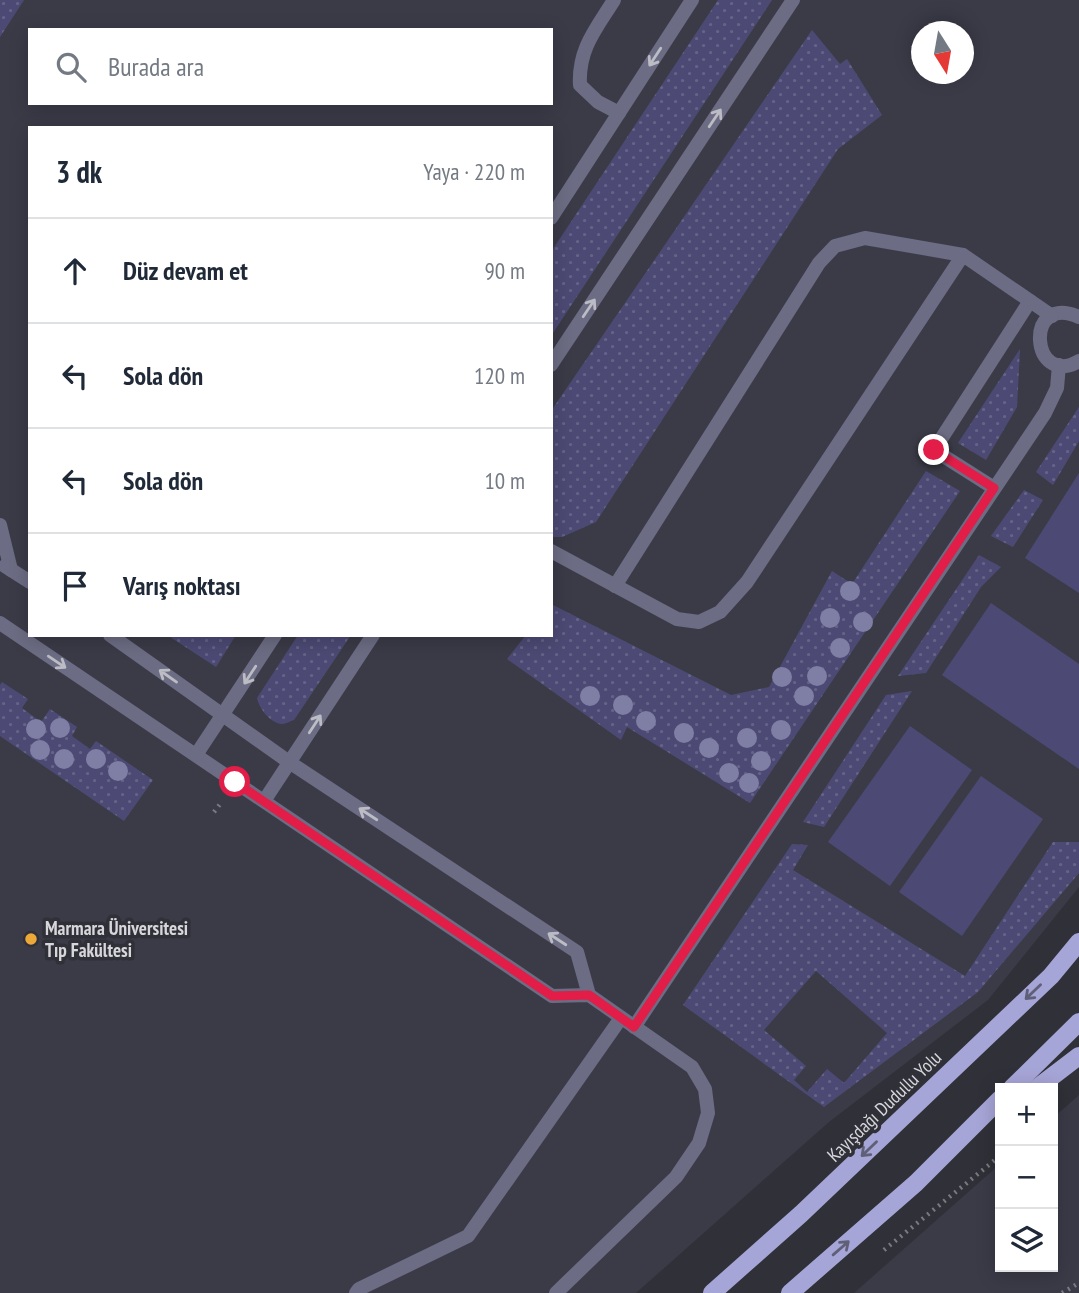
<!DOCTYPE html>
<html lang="tr">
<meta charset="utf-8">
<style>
body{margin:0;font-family:"PT Sans Narrow",sans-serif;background:#f2f2f3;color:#1f2937}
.controls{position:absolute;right:21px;bottom:21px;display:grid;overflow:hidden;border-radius:0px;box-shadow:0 4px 18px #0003}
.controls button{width:63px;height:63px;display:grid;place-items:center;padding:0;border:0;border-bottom:2px solid #e0e1e3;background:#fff;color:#1f2937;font:35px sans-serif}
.compass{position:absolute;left:911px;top:21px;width:63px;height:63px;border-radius:50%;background:#fff;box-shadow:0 4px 18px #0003;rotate:169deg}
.stop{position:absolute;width:21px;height:21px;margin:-16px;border:5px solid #e11d48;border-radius:50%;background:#fff}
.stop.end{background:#e11d48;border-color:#fff;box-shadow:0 2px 7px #0008}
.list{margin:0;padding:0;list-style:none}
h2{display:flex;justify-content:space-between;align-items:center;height:91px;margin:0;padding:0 28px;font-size:30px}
h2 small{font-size:23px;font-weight:400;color:#747a83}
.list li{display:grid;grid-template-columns:46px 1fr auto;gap:21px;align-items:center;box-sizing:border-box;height:105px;padding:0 28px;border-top:2px solid #e0e1e3}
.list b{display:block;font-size:26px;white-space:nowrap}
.list em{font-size:23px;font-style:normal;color:#747a83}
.icon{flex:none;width:38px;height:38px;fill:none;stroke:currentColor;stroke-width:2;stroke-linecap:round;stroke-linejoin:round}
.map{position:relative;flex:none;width:1079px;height:1293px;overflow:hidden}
.search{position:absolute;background:#fff;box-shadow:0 4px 18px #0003;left:28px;top:28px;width:525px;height:77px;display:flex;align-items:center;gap:18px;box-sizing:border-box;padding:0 24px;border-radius:0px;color:#747a83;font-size:26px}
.panel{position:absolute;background:#fff;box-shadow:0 4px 18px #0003;left:28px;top:126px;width:525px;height:511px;border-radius:0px}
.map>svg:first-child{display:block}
.built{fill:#3b3b48;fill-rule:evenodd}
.green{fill:url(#green-dots);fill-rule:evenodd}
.pitch{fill:#4c4a74}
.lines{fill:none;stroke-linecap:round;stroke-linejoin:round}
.path{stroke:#797980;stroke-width:4.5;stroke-dasharray:2 5;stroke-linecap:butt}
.lane{stroke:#6c6c84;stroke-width:14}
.primary{stroke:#a6a5d7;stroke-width:18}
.tree{fill:#7f7ea5}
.oneway{stroke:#bcbcc5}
.oneway2{stroke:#5f5f78}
.route{stroke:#e11d48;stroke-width:9}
.poi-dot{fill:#eca93a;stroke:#303038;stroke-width:2.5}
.labels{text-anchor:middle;stroke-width:7;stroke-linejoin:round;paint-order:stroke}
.poi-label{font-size:19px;font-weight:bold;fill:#d6d6db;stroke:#303038;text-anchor:start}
.street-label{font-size:19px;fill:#d6d6db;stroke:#303038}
</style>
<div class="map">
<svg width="1079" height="1293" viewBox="0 0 1079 1293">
<defs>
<pattern id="green-dots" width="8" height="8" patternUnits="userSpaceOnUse" patternTransform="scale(1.75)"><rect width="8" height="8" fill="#4c4a74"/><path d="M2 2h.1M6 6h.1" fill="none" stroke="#656387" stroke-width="1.8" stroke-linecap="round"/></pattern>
</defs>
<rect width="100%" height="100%" fill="#303038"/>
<g class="built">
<path d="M 0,0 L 1079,0 L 1079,887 L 988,1000 L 829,1122 L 636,1293 L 0,1293 ZM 30,30 L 551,30 L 551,103 L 30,103 ZM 922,32 L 964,32 L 964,74 L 922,74 ZM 30,128 L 551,128 L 551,635 L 30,635 Z"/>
<polygon points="1079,1095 1079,1293 854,1293 1000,1164 1000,1267 1053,1267 1053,1118"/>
</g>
<g class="green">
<polygon points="0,0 24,0 0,37"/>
<polygon points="718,0 772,0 551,336 551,252"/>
<polygon points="812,30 840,64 847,59 882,115 838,149 596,522 562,537 551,537 551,411"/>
<polygon points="1020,349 1017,407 986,460 958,443"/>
<polygon points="1079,407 1079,441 1053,485 1036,472"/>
<polygon points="926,471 960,491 750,803 627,727 621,740 507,659 526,635 551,635 551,604 731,695 769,687 832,571 852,584"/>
<polygon points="1024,490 1043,500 1013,547 991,536"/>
<polygon points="979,555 1001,567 981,587 926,673 898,676"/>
<polygon points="167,635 236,635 216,667"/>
<path d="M 298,635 L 351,635 L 294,720 C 290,721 286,724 282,724 C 270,723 259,708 257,698 Z"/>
<polygon points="2,682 28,699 22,708 41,722 50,709 77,727 72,736 90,749 96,741 153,780 124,821 0,736 0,685"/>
<polygon points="912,691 824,827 803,822 886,695"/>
<path d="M 1053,842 L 1079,842 L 1079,873 L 978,992 L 824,1107 L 683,1005 L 792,844 L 808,845 L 793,870 L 965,976 ZM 816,971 L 887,1033 L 844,1083 L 827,1069 L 807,1092 L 794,1080 L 806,1066 L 764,1030 Z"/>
</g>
<g class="pitch">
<polygon points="1079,473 1079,593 1025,558"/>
<polygon points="991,603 1079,664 1079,769 942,675"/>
<polygon points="910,726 972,770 890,886 828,842"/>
<polygon points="981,776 1043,819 962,936 899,892"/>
</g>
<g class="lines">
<g class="path">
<polyline points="214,812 221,803"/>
<polyline points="884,1250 1000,1156"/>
<polyline points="1062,1293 1079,1283"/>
</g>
<g class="lane">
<path d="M 614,0 C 596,29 578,49 580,85 L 598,102 L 619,113"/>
<polyline points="551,218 692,0"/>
<path d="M 1079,317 C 1023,292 1031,389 1079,361"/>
<polyline points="551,365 793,0"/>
<polyline points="994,488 934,450 1030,301"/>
<polyline points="0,525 11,570"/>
<polyline points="551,551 677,619 699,622 720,612 747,582 963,255"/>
<polyline points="5,566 30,582"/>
<polyline points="615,586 819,263 835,246 865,238 963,255 1052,316"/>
<polyline points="0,623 552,996 589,995 692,1067 705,1089 708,1113 699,1143 676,1177 556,1293"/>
<polyline points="110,635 289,762 577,952 589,995"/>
<polyline points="196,755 275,635"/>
<polyline points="264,801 373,635"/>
<polyline points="634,1027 1045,413 1057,388 1059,365"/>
<polyline points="356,1293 359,1289 468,1236 621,1018"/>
</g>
<g class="primary">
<polyline points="1012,1088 1079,1022"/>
<polyline points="1037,1088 1079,1056"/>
<polyline points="712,1293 801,1214 1051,976 1079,942"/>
<polyline points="790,1293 916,1183 1000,1099"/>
</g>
</g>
<g class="tree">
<circle cx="850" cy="591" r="10"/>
<circle cx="830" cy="618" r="10"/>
<circle cx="863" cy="622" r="10"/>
<circle cx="840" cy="648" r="10"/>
<circle cx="817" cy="676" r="10"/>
<circle cx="782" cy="677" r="10"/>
<circle cx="590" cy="696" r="10"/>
<circle cx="804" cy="696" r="10"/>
<circle cx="623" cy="705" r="10"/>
<circle cx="646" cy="721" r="10"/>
<circle cx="60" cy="728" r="10"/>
<circle cx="36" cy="729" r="10"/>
<circle cx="781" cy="730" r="10"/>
<circle cx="684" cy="733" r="10"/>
<circle cx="747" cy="738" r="10"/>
<circle cx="709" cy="748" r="10"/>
<circle cx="40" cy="750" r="10"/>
<circle cx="64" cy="759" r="10"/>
<circle cx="96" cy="759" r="10"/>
<circle cx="761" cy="761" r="10"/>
<circle cx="118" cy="771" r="10"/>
<circle cx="729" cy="773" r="10"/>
<circle cx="749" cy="783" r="10"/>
</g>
<defs><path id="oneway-shaft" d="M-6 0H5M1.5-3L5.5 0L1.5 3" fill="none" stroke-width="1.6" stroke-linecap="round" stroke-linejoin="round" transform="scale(1.75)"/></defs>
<g class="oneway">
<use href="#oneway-shaft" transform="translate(655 57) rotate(123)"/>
<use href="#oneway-shaft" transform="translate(715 118) rotate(-56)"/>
<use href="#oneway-shaft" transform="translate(589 308) rotate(-56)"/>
<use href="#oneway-shaft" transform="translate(57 662) rotate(34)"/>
<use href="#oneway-shaft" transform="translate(250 675) rotate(123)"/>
<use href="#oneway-shaft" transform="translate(168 676) rotate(-145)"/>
<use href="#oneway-shaft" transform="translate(315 724) rotate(-57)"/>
<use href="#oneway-shaft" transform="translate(368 814) rotate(-147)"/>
<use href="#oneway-shaft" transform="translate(557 939) rotate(-147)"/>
</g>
<g class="oneway2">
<use href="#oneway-shaft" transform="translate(1033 992) rotate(136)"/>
<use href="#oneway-shaft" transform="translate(869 1149) rotate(136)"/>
<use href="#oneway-shaft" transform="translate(841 1248) rotate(-41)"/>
</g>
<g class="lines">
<polyline class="route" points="235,782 552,996 589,995 634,1027 994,488 934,450"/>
</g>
<circle class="poi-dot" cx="31" cy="939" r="7"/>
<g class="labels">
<g class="poi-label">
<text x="45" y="935">Marmara Üniversitesi<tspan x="45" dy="22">Tıp Fakültesi</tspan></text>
</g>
<g class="street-label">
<text transform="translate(884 1106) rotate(-44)" y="7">Kayışdağı Dudullu Yolu</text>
</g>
</g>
</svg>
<div class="controls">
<button>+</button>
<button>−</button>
<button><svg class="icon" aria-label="layers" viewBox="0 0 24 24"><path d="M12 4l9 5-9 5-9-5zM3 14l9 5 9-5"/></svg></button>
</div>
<svg class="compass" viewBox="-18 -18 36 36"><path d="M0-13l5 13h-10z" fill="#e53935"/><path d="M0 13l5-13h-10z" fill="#747a83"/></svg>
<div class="stop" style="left:235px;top:782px"></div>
<div class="stop end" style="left:934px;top:450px"></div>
<div class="search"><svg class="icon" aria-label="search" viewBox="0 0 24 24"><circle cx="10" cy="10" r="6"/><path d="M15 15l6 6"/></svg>Burada ara</div>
<section class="panel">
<h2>3 dk<small>Yaya · 220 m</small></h2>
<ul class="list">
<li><svg class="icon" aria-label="ahead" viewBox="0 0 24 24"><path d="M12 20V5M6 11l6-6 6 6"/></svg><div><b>Düz devam et</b></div><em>90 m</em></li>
<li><svg class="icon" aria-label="left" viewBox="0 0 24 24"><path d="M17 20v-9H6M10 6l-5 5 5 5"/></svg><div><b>Sola dön</b></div><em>120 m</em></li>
<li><svg class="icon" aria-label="left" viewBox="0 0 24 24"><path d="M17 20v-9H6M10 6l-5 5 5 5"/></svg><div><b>Sola dön</b></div><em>10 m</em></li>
<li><svg class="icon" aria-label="arrive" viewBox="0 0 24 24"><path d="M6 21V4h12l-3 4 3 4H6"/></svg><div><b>Varış noktası</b></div></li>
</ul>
</section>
</div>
